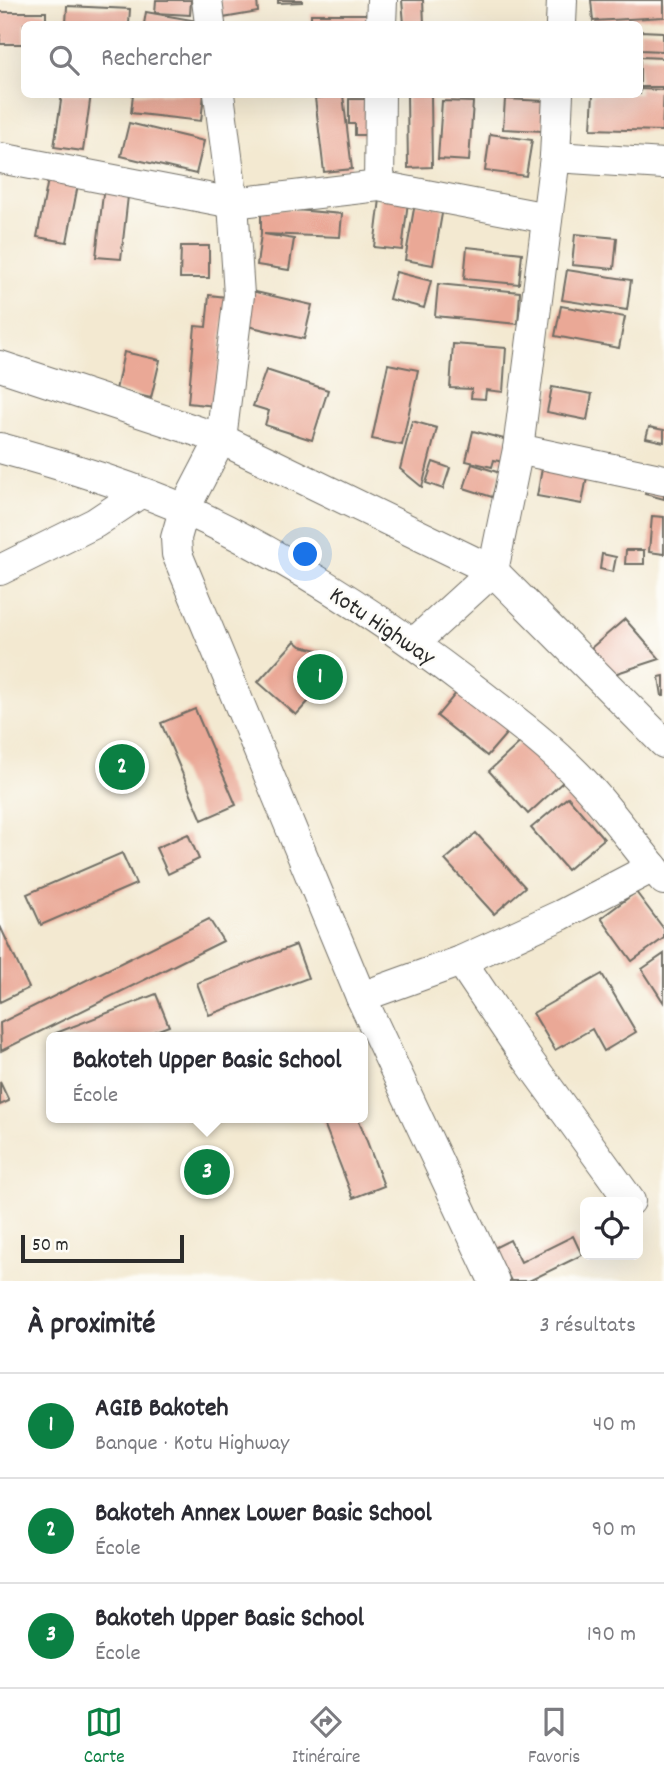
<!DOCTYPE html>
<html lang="fr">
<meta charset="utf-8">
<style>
body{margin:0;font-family:Dekko,sans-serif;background:#f7f7f7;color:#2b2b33}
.controls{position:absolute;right:21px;bottom:21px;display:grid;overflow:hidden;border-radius:10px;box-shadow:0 7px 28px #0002}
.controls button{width:63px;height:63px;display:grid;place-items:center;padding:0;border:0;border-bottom:2px solid #e1e1e2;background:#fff;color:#2b2b33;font:35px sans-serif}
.scale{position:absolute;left:21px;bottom:18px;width:163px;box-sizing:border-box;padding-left:7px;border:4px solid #2b2b2b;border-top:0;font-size:19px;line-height:24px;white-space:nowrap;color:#2b2b2b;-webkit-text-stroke:5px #fdfcf7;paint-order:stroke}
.you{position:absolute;left:306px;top:555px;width:24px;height:24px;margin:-18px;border:5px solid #fff;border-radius:50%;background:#1a73e8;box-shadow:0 0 0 10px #1a73e833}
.badge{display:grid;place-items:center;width:46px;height:46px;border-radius:50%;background:#0b8043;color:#fff;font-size:23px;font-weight:700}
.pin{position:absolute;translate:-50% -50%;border:4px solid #fff;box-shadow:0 2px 7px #0006}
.popup{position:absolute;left:46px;top:1032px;width:322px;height:91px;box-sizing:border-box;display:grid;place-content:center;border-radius:10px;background:#fff;filter:drop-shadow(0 2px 5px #0005);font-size:23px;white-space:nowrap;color:#7c7c81}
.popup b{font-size:26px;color:#2b2b33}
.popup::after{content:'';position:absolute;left:50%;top:100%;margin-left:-14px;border:14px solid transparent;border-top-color:#fff}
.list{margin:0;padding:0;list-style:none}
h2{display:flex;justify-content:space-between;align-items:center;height:91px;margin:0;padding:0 28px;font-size:30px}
h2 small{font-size:23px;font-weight:400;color:#7c7c81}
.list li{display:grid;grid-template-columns:46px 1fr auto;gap:21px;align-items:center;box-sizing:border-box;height:105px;padding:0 28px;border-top:2px solid #e1e1e2}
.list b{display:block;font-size:26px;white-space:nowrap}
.list p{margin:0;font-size:23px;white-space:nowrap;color:#7c7c81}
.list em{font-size:23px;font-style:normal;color:#7c7c81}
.icon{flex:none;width:38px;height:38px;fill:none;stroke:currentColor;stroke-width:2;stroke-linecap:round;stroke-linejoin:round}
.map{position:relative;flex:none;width:664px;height:1281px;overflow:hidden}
.search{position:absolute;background:#fff;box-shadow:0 7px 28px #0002;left:21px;right:21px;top:21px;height:77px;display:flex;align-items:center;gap:18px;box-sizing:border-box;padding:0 24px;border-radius:10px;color:#7c7c81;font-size:26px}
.sheet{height:406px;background:#fff}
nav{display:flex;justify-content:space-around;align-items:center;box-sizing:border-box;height:98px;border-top:2px solid #e1e1e2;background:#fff;font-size:19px;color:#7c7c81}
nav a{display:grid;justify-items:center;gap:4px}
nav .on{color:#0b8043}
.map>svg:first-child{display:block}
.building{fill:#eaa896}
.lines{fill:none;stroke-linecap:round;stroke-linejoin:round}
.minor-casing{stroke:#716e65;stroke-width:32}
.minor{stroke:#fff;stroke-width:30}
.labels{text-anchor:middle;stroke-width:5;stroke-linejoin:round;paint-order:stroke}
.street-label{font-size:24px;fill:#2b2b2b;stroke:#fdfcf7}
</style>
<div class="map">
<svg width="664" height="1281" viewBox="0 0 664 1281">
<rect width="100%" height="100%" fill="#fdfcf7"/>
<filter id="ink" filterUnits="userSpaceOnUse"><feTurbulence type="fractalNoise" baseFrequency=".0143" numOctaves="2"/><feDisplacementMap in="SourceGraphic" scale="14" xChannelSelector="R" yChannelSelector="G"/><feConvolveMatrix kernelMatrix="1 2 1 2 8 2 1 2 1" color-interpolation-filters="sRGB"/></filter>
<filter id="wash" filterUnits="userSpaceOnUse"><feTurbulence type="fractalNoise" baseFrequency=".00686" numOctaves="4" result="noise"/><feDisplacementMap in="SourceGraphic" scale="28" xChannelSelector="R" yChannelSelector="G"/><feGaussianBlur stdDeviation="1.57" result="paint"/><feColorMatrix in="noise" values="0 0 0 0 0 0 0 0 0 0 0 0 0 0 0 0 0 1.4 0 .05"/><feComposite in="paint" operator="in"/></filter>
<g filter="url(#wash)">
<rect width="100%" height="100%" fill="#f3e9d1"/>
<g id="blocks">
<g class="building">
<polygon points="156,0 191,0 190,15 155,13"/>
<polygon points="220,0 257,0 258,12 223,18"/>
<polygon points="278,0 302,0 302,2 278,3"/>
<polygon points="402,0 423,0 424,24 404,24"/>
<polygon points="591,0 664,0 664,17 593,21"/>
<polygon points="67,6 130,9 129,24 66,24"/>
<polygon points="0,12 46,12 46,24 24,24 24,44 0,44"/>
<polygon points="146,12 203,22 203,24 144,24"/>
<rect x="311" y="14" width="66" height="10"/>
<polygon points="640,31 663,32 663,51 640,50"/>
<polygon points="640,57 664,58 664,87 640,87"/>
<polygon points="640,89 664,90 662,131 591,129 593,94 640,94"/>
<polygon points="62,94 91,94 83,151 54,147"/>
<polygon points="133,94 204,94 201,121 131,113"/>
<polygon points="407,94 431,94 432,167 408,168"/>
<polygon points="343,95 352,169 324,172 315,98"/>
<polygon points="349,99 370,99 371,135 355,135 355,124 349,124"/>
<polygon points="505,99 545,101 543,131 503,129"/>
<polygon points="442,101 473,102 469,161 438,159"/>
<polygon points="129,123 204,141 196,174 121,156"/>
<polygon points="490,134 532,140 526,176 485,171"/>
<polygon points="50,169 80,174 67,242 37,237"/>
<polygon points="104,185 129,187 121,259 96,257"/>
<polygon points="381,191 409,194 402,250 374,247"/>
<polygon points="415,203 443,208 433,265 405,260"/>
<polygon points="261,207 342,214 340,237 264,234 294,239 289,270 257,265 261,234"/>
<polygon points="575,234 617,238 614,269 572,265"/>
<polygon points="181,246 209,246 209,278 180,278"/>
<polygon points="467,247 522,253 519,284 464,279"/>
<polygon points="567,270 631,280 627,310 562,300"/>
<polygon points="396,272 431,281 424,308 389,299"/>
<polygon points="438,284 520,292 518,324 435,316"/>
<polygon points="247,290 312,305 304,339 239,324"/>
<polygon points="209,295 226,297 215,406 188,403 195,326 206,327"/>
<polygon points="561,306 625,317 619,348 555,336"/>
<polygon points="453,344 506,348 503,392 486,390 485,399 471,398 472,389 450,388"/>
<polygon points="124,352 160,360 151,398 116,390"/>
<polygon points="388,364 418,370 402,445 372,439"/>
<polygon points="266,370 328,390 312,440 265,425 269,411 253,406"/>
<polygon points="552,387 592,394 587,420 547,412"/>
<polygon points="412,421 437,428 422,487 400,469"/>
<polygon points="649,427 664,430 664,442 646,438"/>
<polygon points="473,431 508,440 503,462 494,460 492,467 466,461"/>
<polygon points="433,462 450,468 443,489 426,483"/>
<polygon points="543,463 588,471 582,504 537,496"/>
<polygon points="472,464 500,473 492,497 464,488"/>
<polygon points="649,480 664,484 664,499 645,494"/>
<polygon points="652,516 664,517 664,554 649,552"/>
<polygon points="626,550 644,550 644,564 625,564"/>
<polygon points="602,554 616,557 613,572 600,569"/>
<polygon points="625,619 660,659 614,674 591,648"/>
<polygon points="295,641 301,646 322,651 330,678 296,715 258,682"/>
<polygon points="664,676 664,696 662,696 659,677"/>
<polygon points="462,686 512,727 487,756 437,716"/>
<polygon points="195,709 236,805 202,820 161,723"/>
<polygon points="526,737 565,780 528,814 489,771"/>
<polygon points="568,797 604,839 567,870 531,828"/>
<polygon points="476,833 525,887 494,914 445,860"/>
<polygon points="188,834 199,859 168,874 156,848"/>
<polygon points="122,853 136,884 41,925 27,894"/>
<polygon points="636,892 664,929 664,938 632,961 601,918"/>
<polygon points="209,919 223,941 1,1051 0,1023"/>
<polygon points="0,926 29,988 0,1002"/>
<polygon points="296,945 308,978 209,1015 197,983"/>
<polygon points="664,954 664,1003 642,969"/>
<polygon points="602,974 636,1032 604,1051 592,1029 555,1050 533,1013"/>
<polygon points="156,994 169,1026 140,1037 58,1037 56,1033"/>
<polygon points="0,1082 9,1101 0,1105"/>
<polygon points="322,1118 358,1118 384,1186 353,1198"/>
<polygon points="573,1236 582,1255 529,1281 511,1281 494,1248 510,1240 521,1262"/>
</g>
</g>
</g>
<g filter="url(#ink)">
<use href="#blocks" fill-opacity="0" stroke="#716e65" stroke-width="2"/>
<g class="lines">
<g class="minor-casing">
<g id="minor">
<polyline points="207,0 210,24"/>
<polyline points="381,24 382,0"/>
<polyline points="561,24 562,0"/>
<polyline points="219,94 233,203 239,295 221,439 184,510 176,538 177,554 361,997 494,1281"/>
<polyline points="555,157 664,164"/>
<polyline points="0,158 233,203 379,186 547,218"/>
<polyline points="379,186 380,94"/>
<polyline points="0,366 221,439 493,571 664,743"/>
<path d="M 0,448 C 63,465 127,484 186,510 C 288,557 381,618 470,686 C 506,714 544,741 576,774 C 608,806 634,846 664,880"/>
<polyline points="518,449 664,480"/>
<polyline points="0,570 95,523 140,493"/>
<polyline points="414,643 493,571 518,449 555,157 558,94"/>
<polyline points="461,961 518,1046 630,1201"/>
<polyline points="361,997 461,961 561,915 653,867"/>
</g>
</g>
<use href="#minor" class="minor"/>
</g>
</g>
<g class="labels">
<g class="street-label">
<text transform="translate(383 625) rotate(34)" y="8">Kotu Highway</text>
</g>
</g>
</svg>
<div class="controls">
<button><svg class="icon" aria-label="locate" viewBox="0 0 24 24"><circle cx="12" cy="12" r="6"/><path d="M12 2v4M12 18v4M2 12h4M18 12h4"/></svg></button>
</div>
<div class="scale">50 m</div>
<div class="you"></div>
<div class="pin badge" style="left:320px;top:677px">1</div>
<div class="pin badge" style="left:122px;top:767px">2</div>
<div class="pin badge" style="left:207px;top:1172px">3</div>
<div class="popup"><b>Bakoteh Upper Basic School</b>École</div>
<div class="search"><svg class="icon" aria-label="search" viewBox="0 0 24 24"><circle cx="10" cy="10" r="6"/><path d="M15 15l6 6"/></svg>Rechercher</div>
</div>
<section class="sheet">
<h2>À proximité<small>3 résultats</small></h2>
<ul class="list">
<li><span class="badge">1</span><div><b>AGIB Bakoteh</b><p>Banque · Kotu Highway</p></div><em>40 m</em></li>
<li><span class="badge">2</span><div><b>Bakoteh Annex Lower Basic School</b><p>École</p></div><em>90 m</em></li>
<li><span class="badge">3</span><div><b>Bakoteh Upper Basic School</b><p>École</p></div><em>190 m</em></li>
</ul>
</section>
<nav>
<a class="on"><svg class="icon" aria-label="map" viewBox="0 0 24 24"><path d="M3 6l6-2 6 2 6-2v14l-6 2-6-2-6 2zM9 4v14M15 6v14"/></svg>Carte</a>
<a><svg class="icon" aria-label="directions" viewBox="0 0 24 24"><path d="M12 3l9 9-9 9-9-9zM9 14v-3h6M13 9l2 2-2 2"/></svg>Itinéraire</a>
<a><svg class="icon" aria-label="saved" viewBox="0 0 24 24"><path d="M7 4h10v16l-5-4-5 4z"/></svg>Favoris</a>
</nav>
